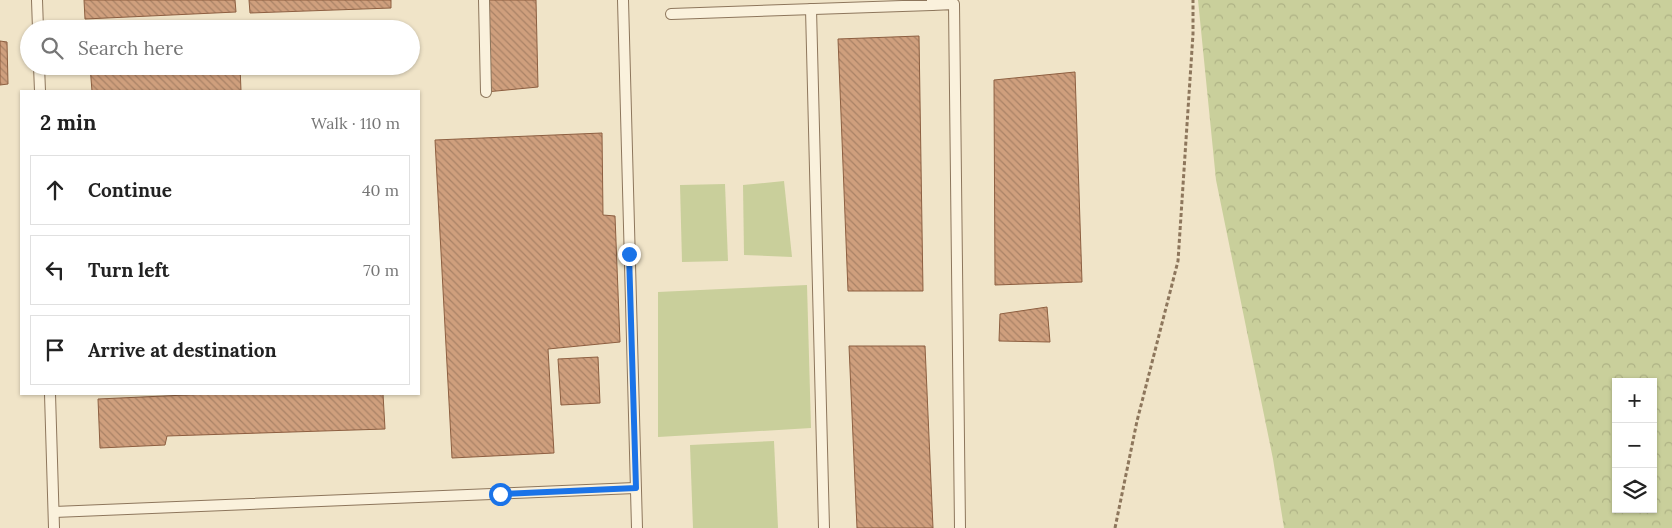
<!DOCTYPE html>
<meta charset="utf-8">
<style>
body{margin:0;font-family:Lora,serif;background:#f2f2f2;color:#222}
.controls{position:absolute;right:15px;bottom:15px;display:grid;overflow:hidden;border-radius:0px;box-shadow:0 1px 4px #0004}
.controls button{width:45px;height:45px;display:grid;place-items:center;padding:0;border:0;border-bottom:1px solid #e0e0e0;background:#fff;color:#222;font:25px sans-serif}
.stop{position:absolute;width:15px;height:15px;margin:-11px;border:4px solid #1a73e8;border-radius:50%;background:#fff}
.stop.end{background:#1a73e8;border-color:#fff;box-shadow:0 1px 5px #0008}
.list{margin:0;padding:0;list-style:none}
h2{display:flex;justify-content:space-between;align-items:center;height:65px;margin:0;padding:0 20px;font-size:21px}
h2 small{font-size:16px;font-weight:400;color:#767676}
.list li{display:grid;grid-template-columns:32px 1fr auto;gap:15px;align-items:center;box-sizing:border-box;height:70px;margin:0 10px 10px;padding:0 10px;border:1px solid #e0e0e0;border-radius:0px}
.list b{display:block;font-size:19px;white-space:nowrap}
.list em{font-size:16px;font-style:normal;color:#767676}
.icon{flex:none;width:28px;height:28px;fill:none;stroke:currentColor;stroke-width:2;stroke-linecap:round;stroke-linejoin:round}
.map{position:relative;flex:none;width:1672px;height:528px;overflow:hidden}
.search{position:absolute;background:#fff;box-shadow:0 1px 4px #0004;left:20px;top:20px;width:400px;height:55px;display:flex;align-items:center;gap:12px;box-sizing:border-box;padding:0 18px;border-radius:28px;color:#767676;font-size:19px}
.panel{position:absolute;background:#fff;box-shadow:0 1px 4px #0004;left:20px;top:90px;width:400px;height:305px;border-radius:0px}
.map>svg:first-child{display:block}
.forest{fill:url(#forest-crowns);fill-rule:evenodd}
.green{fill:#c9cf9b}
.building{fill:url(#building-back-hatch);stroke:#8d5f41}
.lines{fill:none;stroke-linecap:round;stroke-linejoin:round}
.service-casing{stroke:#8d765c;stroke-width:12}
.path{stroke:#8d765c;stroke-width:3;stroke-dasharray:4 2.5;stroke-linecap:butt}
.service{stroke:#faf1dc;stroke-width:10}
.route{stroke:#1a73e8;stroke-width:6}
</style>
<div class="map">
<svg width="1672" height="528" viewBox="0 0 1672 528">
<defs>
<pattern id="forest-crowns" width="20" height="18" patternUnits="userSpaceOnUse" patternTransform="scale(1.25)"><rect width="20" height="18" fill="#c9cf9b"/><path d="M2 6a3 3 0 1 1 6 0M12 15a3 3 0 1 1 6 0" fill="none" stroke="#aeb285"/></pattern>
<pattern id="building-back-hatch" width="6" height="6" patternUnits="userSpaceOnUse" patternTransform="scale(1.25)"><rect width="6" height="6" fill="#cf9f7d"/><path d="M-1 5l2 2M0 0l6 6M5-1l2 2" fill="none" stroke="#a98266"/></pattern>
</defs>
<rect width="100%" height="100%" fill="#f0e4c8"/>
<path class="forest" d="M 1198,0 L 1672,0 L 1672,528 L 1284,528 L 1273,459 L 1216,180 ZM 1616,382 L 1653,382 L 1653,509 L 1616,509 Z"/>
<g class="green">
<polygon points="784,181 792,257 744,255 743,185"/>
<polygon points="725,184 728,261 682,262 680,185"/>
<polygon points="807,285 811,428 658,437 658,292"/>
<polygon points="774,441 778,528 693,528 690,445"/>
</g>
<g class="building">
<polygon points="84,0 235,0 236,12 85,19"/>
<polygon points="249,0 391,0 391,8 250,13"/>
<polygon points="484,0 536,0 538,87 486,92"/>
<polygon points="919,36 923,291 848,291 838,39"/>
<polygon points="0,41 7,42 8,84 0,85"/>
<polygon points="90,66 240,66 241,91 92,91"/>
<polygon points="1075,72 1082,282 995,285 994,80"/>
<polygon points="602,133 603,215 615,216 620,342 548,349 554,453 452,458 435,140"/>
<polygon points="1047,307 1050,342 999,341 1000,314"/>
<polygon points="849,346 925,346 933,528 857,528"/>
<polygon points="598,357 600,403 561,405 558,359"/>
<polygon points="208,394 383,394 385,429 167,436 165,445 100,448 98,399"/>
</g>
<g class="lines">
<g class="service-casing">
<g id="service">
<polyline points="37,0 38,29"/>
<polyline points="484,0 486,92"/>
<polyline points="623,0 637,528"/>
<polyline points="932,5 954,4 960,528"/>
<polyline points="811,9 824,528"/>
<polyline points="671,14 932,5 932,0"/>
<polyline points="39,66 40,91"/>
<polyline points="50,394 54,528"/>
<polyline points="54,512 635,488"/>
</g>
</g>
<polyline class="path" points="1115,528 1137,421 1178,261 1193,34 1193,0"/>
<use href="#service" class="service"/>
</g>
<g class="lines">
<polyline class="route" points="500,494 636,488 629,254"/>
</g>
</svg>
<div class="controls">
<button>+</button>
<button>−</button>
<button><svg class="icon" aria-label="layers" viewBox="0 0 24 24"><path d="M12 4l9 5-9 5-9-5zM3 14l9 5 9-5"/></svg></button>
</div>
<div class="stop" style="left:500px;top:494px"></div>
<div class="stop end" style="left:629px;top:254px"></div>
<div class="search"><svg class="icon" aria-label="search" viewBox="0 0 24 24"><circle cx="10" cy="10" r="6"/><path d="M15 15l6 6"/></svg>Search here</div>
<section class="panel">
<h2>2 min<small>Walk · 110 m</small></h2>
<ul class="list">
<li><svg class="icon" aria-label="ahead" viewBox="0 0 24 24"><path d="M12 20V5M6 11l6-6 6 6"/></svg><div><b>Continue</b></div><em>40 m</em></li>
<li><svg class="icon" aria-label="left" viewBox="0 0 24 24"><path d="M17 20v-9H6M10 6l-5 5 5 5"/></svg><div><b>Turn left</b></div><em>70 m</em></li>
<li><svg class="icon" aria-label="arrive" viewBox="0 0 24 24"><path d="M6 21V4h12l-3 4 3 4H6"/></svg><div><b>Arrive at destination</b></div></li>
</ul>
</section>
</div>
